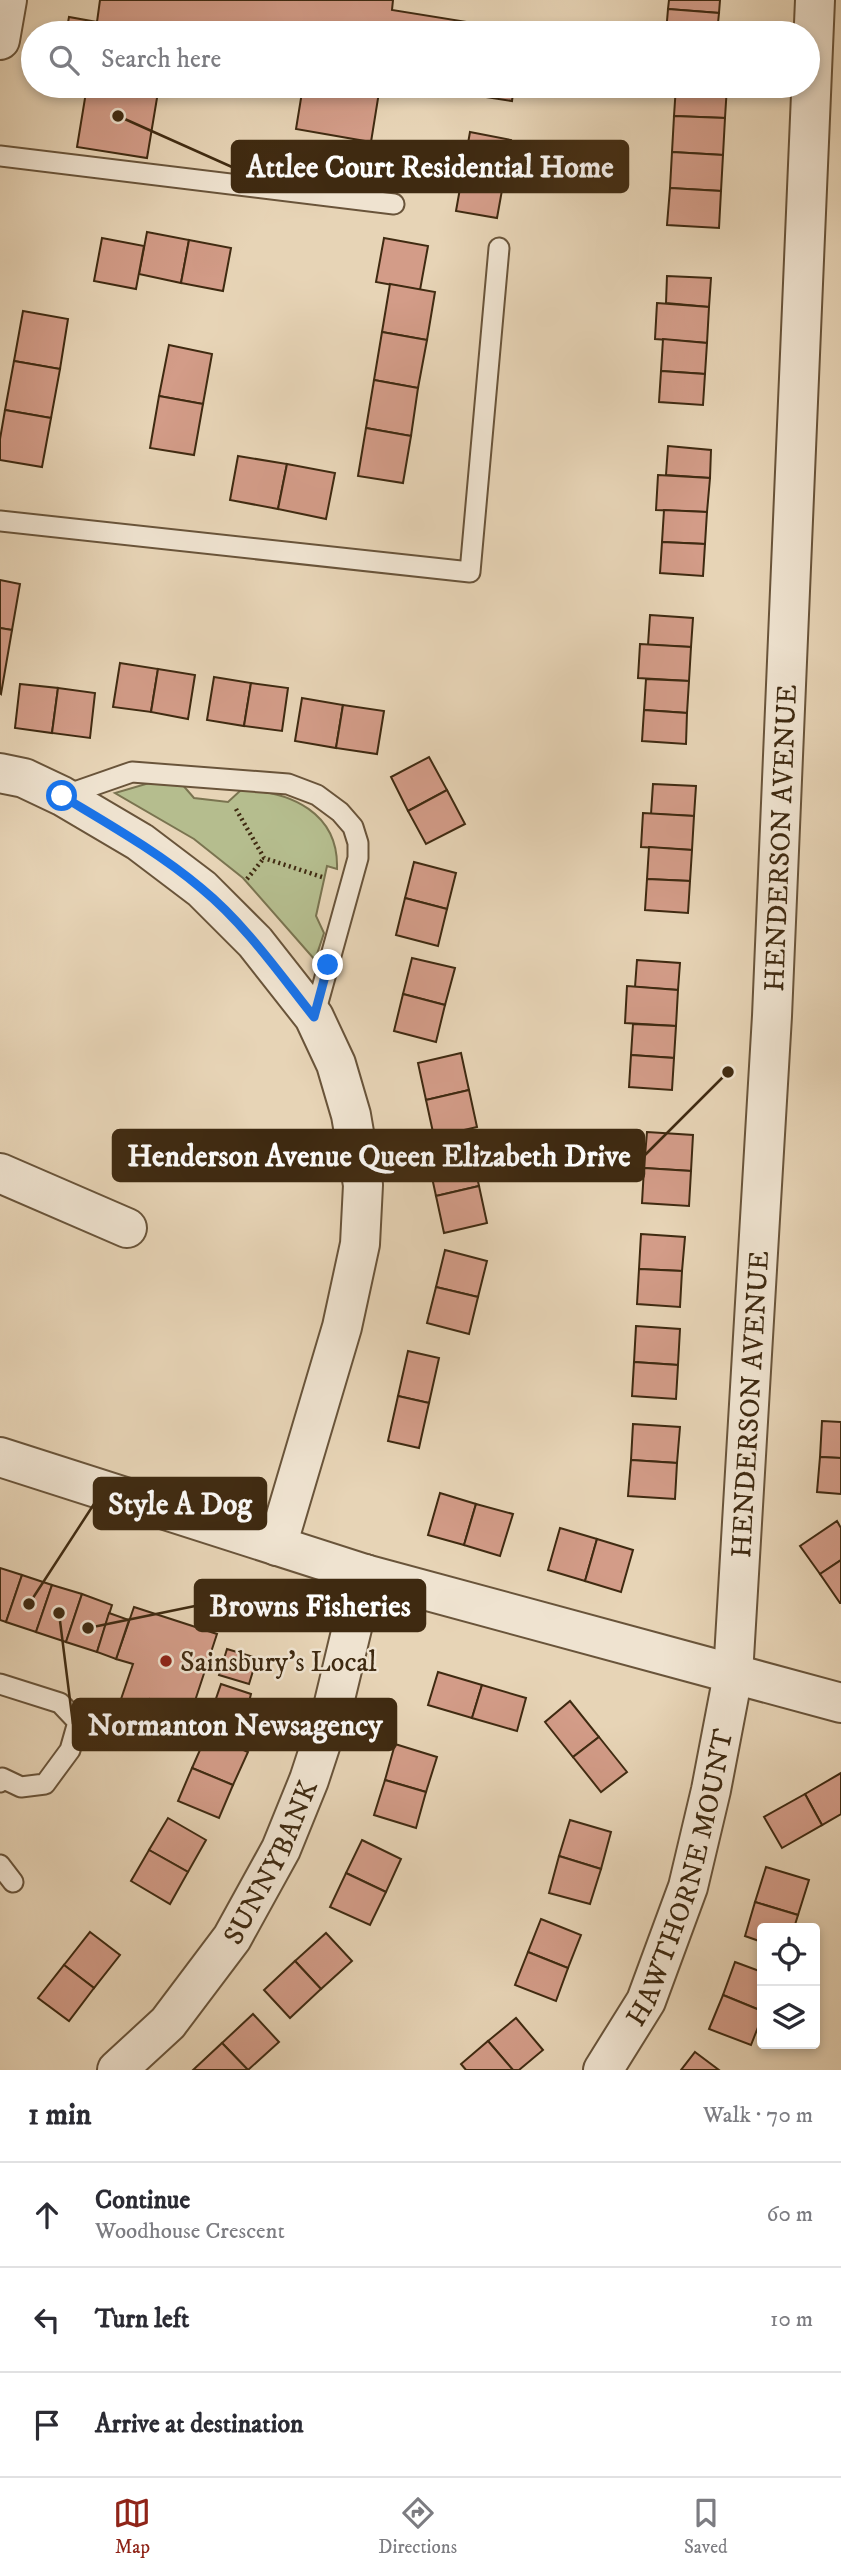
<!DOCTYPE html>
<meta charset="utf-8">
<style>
body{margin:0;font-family:"IM FELL DW Pica",serif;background:#f7f7f7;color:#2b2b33}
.controls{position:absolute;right:21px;bottom:21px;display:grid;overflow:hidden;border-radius:7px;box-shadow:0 4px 10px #0003}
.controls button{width:63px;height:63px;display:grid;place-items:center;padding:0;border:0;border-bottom:2px solid #e1e1e2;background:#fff;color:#2b2b33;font:35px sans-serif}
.stop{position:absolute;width:21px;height:21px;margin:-16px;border:5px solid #1a73e8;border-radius:50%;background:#fff}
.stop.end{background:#1a73e8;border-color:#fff;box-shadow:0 2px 7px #0008}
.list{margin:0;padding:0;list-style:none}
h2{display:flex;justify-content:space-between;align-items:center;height:91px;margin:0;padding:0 28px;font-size:30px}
h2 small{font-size:23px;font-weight:400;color:#7c7c81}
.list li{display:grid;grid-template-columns:46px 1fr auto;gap:21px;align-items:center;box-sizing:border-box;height:105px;padding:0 28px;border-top:2px solid #e1e1e2}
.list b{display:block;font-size:26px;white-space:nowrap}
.list p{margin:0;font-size:23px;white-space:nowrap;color:#7c7c81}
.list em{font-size:23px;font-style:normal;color:#7c7c81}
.icon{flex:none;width:38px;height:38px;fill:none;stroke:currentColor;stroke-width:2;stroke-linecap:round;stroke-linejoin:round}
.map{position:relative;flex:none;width:841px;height:2070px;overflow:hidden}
.search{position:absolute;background:#fff;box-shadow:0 4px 10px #0003;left:21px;right:21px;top:21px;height:77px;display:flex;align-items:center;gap:18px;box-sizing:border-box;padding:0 24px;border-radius:38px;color:#7c7c81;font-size:26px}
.sheet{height:406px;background:#fff}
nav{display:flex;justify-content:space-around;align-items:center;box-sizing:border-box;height:98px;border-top:2px solid #e1e1e2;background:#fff;font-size:19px;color:#7c7c81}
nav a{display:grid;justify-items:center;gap:4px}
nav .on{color:#8f2418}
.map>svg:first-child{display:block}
.green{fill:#b5bd8e;stroke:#7a7450;stroke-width:2}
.building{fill:#d39c88;stroke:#3f2a11;stroke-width:2}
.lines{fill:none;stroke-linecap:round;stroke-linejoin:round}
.lane-casing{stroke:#69543a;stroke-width:23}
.street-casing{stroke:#69543a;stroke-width:42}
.path{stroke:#3f2a11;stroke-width:4.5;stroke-dasharray:2 3.5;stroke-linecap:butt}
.lane{stroke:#efe3d0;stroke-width:19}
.street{stroke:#efe3d0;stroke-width:38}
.route{stroke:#1a73e8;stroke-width:9}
.poi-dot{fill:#8f2418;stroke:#efe3d0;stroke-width:2.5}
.labels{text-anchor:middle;stroke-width:5;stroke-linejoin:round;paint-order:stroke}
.street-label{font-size:28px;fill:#3f2a11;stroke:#efe3d0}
.poi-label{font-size:28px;fill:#3f2a11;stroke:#efe3d0;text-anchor:start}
.leader{fill:none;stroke:#3f2a11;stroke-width:2.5}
.callout-dot{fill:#3f2a11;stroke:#efe3d0;stroke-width:2.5}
.callout{fill:#3f2a11;stroke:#3f2a11;stroke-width:2.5}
.callout-label{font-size:30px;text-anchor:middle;font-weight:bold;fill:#fff}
</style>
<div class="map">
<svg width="841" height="2070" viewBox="0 0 841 2070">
<rect width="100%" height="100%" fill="#e7d4b6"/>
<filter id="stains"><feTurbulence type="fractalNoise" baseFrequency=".00286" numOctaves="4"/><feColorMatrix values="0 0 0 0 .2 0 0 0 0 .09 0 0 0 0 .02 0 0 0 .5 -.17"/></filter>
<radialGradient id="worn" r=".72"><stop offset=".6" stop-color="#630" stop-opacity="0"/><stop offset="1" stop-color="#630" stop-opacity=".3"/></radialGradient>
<path class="green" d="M 156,781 L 181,783 L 194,798 L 228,802 L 241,790 C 291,791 339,813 337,869 L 327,866 L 316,916 L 324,933 L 315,960 L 243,878 L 194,839 L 115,793 Z"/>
<g class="building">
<polygon points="100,0 393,0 392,10 523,31 523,33 66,33 69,17 97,22"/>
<polygon points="669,0 720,0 719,13 668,9"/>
<polygon points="668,9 719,13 717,33 666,33"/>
<polygon points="87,86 159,86 147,158 77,147"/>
<polygon points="303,86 380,86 371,142 296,129"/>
<polygon points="415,86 514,86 512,101"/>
<polygon points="676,86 727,86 725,118 674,116"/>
<polygon points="674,116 725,118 723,155 672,152"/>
<polygon points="470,132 511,140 497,218 456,211"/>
<polygon points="672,152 723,155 721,191 670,188"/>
<polygon points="670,188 721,191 719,228 667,225"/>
<polygon points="147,232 189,240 181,283 139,274"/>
<polygon points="102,238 144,246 136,289 94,281"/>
<polygon points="384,238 428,246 420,290 376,282"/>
<polygon points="189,240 231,248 223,291 181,283"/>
<polygon points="667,276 711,278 709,307 666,303"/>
<polygon points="390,284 435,292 427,340 382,332"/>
<polygon points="657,303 709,307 707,343 655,339"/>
<polygon points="23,311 68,319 60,369 14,361"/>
<polygon points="382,332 427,340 418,388 374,380"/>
<polygon points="663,339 707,343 705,374 661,371"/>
<polygon points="169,345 212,354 203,404 159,396"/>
<polygon points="14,361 60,369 51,418 5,410"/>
<polygon points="661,371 705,374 703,405 659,402"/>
<polygon points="374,380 418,388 411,436 366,428"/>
<polygon points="159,396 203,404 194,455 150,448"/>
<polygon points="5,410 51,418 42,467 0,460 0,439"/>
<polygon points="366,428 411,436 403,483 358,476"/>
<polygon points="668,446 711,450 710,478 666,475"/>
<polygon points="238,456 287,464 278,509 230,500"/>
<polygon points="287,464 335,473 326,519 278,509"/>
<polygon points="658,475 710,478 707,512 656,510"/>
<polygon points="664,510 707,512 705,544 662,542"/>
<polygon points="662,542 705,544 703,576 660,573"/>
<polygon points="0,580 20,584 12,630 0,628"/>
<polygon points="650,615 693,618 691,647 648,645"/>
<polygon points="0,628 12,630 1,694 0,693"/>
<polygon points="640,644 691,647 689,681 638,678"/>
<polygon points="120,663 158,669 151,712 113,707"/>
<polygon points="158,669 195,675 188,719 151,712"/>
<polygon points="214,677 251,683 244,726 207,720"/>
<polygon points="646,679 689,681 687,713 644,710"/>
<polygon points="251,683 288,688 282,731 244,726"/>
<polygon points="20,684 58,688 52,733 15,728"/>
<polygon points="58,688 95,693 90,738 52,733"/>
<polygon points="302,698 343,705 336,748 295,741"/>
<polygon points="343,705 384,711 377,754 336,748"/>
<polygon points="644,710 687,713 686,744 642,741"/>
<polygon points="429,757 447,790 408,811 391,777"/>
<polygon points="653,784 696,786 694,816 651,814"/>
<polygon points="447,790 465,824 426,844 408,811"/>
<polygon points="643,813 694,816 692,850 641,847"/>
<polygon points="649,847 692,850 690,881 647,879"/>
<polygon points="414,862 456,873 447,909 405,898"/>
<polygon points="647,879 690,881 688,913 645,910"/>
<polygon points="405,898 447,909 438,946 396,935"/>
<polygon points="412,958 455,968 445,1005 403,994"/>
<polygon points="637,960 680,963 678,990 635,987"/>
<polygon points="627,986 678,990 676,1026 625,1023"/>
<polygon points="403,994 445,1005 436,1042 394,1031"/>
<polygon points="633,1024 676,1026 674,1058 631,1055"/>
<polygon points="461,1053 469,1090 426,1100 418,1063"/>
<polygon points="631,1055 674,1058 672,1090 629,1087"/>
<polygon points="469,1090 477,1127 434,1137 426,1100"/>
<polygon points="647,1132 693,1135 691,1171 644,1168"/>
<polygon points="471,1149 479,1186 436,1196 428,1159"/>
<polygon points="644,1168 691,1171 689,1206 642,1203"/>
<polygon points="479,1186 487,1223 444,1233 436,1196"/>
<polygon points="641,1234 685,1237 682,1271 639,1269"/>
<polygon points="445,1250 487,1261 478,1297 436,1287"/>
<polygon points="639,1269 682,1271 680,1307 637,1304"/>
<polygon points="436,1287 478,1297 469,1334 427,1323"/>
<polygon points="636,1326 680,1329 678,1365 634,1362"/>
<polygon points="408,1351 439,1358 429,1403 398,1396"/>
<polygon points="634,1362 678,1365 676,1399 632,1396"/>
<polygon points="398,1396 429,1403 419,1448 388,1441"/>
<polygon points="822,1421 841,1422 841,1458 820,1457"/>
<polygon points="633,1424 680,1427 677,1463 631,1460"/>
<polygon points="820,1457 841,1458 841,1494 817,1492"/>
<polygon points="631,1460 677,1463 675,1499 628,1496"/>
<polygon points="440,1493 476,1504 464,1545 428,1535"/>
<polygon points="476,1504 513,1514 500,1556 464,1545"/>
<polygon points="837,1521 841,1528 841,1560 820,1574 800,1546"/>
<polygon points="560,1528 597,1539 585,1581 548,1570"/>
<polygon points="597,1539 633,1550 621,1592 585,1581"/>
<polygon points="841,1560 841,1603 840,1603 820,1574"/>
<polygon points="0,1568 22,1575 6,1622 0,1620"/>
<polygon points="22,1575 52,1585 36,1632 6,1622"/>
<polygon points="52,1585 82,1594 66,1642 36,1632"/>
<polygon points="82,1594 112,1605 97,1652 66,1642"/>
<polygon points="134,1607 217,1634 191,1713 150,1699 144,1717 118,1708 133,1664 116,1659"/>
<polygon points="109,1613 129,1620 116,1659 97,1652"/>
<polygon points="227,1649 257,1658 249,1684 219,1675"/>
<polygon points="438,1672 482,1685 472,1718 428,1705"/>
<polygon points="221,1684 251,1694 248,1706 273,1714 264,1741 208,1722"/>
<polygon points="482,1685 526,1698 517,1731 472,1718"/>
<polygon points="570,1701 599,1737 573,1757 545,1722"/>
<polygon points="207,1734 248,1752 233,1785 192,1768"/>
<polygon points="599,1737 627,1772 601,1792 573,1757"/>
<polygon points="395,1744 437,1757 426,1792 385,1780"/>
<polygon points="192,1768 233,1785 219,1818 178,1801"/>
<polygon points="841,1773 841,1814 822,1825 805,1794"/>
<polygon points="385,1780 426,1792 416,1828 374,1815"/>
<polygon points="805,1794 822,1825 782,1848 764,1817"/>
<polygon points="168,1818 206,1840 188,1872 149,1850"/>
<polygon points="570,1820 611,1832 601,1869 559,1856"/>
<polygon points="362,1840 401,1859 386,1892 346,1873"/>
<polygon points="149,1850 188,1872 170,1904 131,1881"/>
<polygon points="559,1856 601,1869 590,1904 549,1893"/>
<polygon points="766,1867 809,1880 798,1915 755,1902"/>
<polygon points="346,1873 386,1892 370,1925 330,1907"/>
<polygon points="755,1902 798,1915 794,1928 762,1928 762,1942 745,1936"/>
<polygon points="541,1919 581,1935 568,1968 528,1952"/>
<polygon points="90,1932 120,1955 94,1988 64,1965"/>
<polygon points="326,1933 352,1961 321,1989 295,1961"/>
<polygon points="528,1952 568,1968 556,2001 515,1985"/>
<polygon points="295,1961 321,1989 290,2018 264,1990"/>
<polygon points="735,1962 762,1972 762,2011 723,1995"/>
<polygon points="64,1965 94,1988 69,2021 38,1998"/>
<polygon points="723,1995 762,2011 762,2017 751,2045 709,2029"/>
<polygon points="253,2014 279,2042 248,2070 222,2043"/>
<polygon points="516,2018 543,2050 519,2070 513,2070 488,2041"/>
<polygon points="488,2041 513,2070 466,2070 461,2064"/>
<polygon points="222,2043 248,2070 193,2070"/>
<polygon points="695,2052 719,2070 681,2070"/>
</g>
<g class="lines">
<g class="lane-casing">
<g id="lane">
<polyline points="0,156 394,204"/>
<polyline points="0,521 470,572 499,248"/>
<polyline points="63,796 132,772 288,784 317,795 340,812 353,827 358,843 358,858 314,1017"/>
<polyline points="0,1684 60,1703 78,1722 70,1750 45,1784 21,1787 2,1778 0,1782"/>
<polyline points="0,1865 13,1882"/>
</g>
</g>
<g class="street-casing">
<g id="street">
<polyline points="0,40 7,0"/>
<polyline points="0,773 24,778 62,796 140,842 202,889 255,942 314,1017 336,1064 351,1115 363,1185 360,1244 342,1327 277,1546"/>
<polyline points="0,1173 127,1228"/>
<polyline points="0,1457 365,1574 841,1703"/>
<path id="s1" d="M 117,2070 L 168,2023 L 232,1938 L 281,1849 L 309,1780 L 333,1707 L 365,1574"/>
<path id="s2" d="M 603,2070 L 646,2001 L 688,1887 L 711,1790 L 733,1675 L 772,1016 L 815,0"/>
</g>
</g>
<g class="path">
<polyline points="236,809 264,858 322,877"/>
<polyline points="247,879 264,858"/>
</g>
<use href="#lane" class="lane"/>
<use href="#street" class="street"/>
</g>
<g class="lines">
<path class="route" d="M 62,796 C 110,825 158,852 201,888 C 245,924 279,973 314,1017 L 328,965"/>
</g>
<circle class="poi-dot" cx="166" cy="1661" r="7"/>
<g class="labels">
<g class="street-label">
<text dy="10" stroke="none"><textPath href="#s2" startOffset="1258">HENDERSON AVENUE</textPath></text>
<text dy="10" stroke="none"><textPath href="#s2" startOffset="691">HENDERSON AVENUE</textPath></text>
<text dy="10" stroke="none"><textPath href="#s1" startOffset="261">SUNNYBANK</textPath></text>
<text dy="10" stroke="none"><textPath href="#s2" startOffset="210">HAWTHORNE MOUNT</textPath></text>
</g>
<g class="poi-label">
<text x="180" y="1671">Sainsbury's Local</text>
</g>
</g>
<path class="leader" d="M118 116L232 167M728 1072L644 1156M29 1604L94 1504M88 1628L195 1606M59 1613L73 1724"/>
<g class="callout-dot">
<circle cx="118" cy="116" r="7"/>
<circle cx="728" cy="1072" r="7"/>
<circle cx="29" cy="1604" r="7"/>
<circle cx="88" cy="1628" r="7"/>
<circle cx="59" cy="1613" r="7"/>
</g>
<g class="callout">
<rect x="232" y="141" width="396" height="51" rx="7"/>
<rect x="113" y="1130" width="531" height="51" rx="7"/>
<rect x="94" y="1478" width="172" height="51" rx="7"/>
<rect x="195" y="1580" width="230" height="51" rx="7"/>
<rect x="73" y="1699" width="323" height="51" rx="7"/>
</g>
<g class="callout-label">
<text x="430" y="177">Attlee Court Residential Home</text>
<text x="379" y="1166">Henderson Avenue Queen Elizabeth Drive</text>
<text x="180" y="1514">Style A Dog</text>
<text x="310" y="1616">Browns Fisheries</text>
<text x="235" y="1735">Normanton Newsagency</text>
</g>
<rect width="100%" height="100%" filter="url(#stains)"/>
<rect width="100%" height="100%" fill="url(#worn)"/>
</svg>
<div class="controls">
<button><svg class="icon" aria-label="locate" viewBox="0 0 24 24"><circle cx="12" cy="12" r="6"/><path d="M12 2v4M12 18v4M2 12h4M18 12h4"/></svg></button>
<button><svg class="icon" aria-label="layers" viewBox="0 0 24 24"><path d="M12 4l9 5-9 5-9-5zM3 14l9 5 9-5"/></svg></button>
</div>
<div class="stop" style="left:62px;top:796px"></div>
<div class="stop end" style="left:328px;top:965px"></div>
<div class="search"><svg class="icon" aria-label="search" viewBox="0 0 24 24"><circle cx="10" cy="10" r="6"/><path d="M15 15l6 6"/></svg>Search here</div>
</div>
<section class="sheet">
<h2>1 min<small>Walk · 70 m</small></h2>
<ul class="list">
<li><svg class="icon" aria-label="ahead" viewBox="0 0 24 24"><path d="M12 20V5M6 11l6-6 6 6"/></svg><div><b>Continue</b><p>Woodhouse Crescent</p></div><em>60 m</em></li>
<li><svg class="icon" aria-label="left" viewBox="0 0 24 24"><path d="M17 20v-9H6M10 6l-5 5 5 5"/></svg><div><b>Turn left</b></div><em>10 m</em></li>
<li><svg class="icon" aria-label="arrive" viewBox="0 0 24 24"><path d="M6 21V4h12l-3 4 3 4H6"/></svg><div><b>Arrive at destination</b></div></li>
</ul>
</section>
<nav>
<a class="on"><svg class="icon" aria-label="map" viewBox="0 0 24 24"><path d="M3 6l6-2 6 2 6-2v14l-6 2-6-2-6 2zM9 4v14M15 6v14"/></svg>Map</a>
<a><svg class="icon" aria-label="directions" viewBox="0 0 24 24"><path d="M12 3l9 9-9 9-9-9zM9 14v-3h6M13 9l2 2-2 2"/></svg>Directions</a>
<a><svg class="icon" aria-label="saved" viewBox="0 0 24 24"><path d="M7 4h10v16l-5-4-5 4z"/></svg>Saved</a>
</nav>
